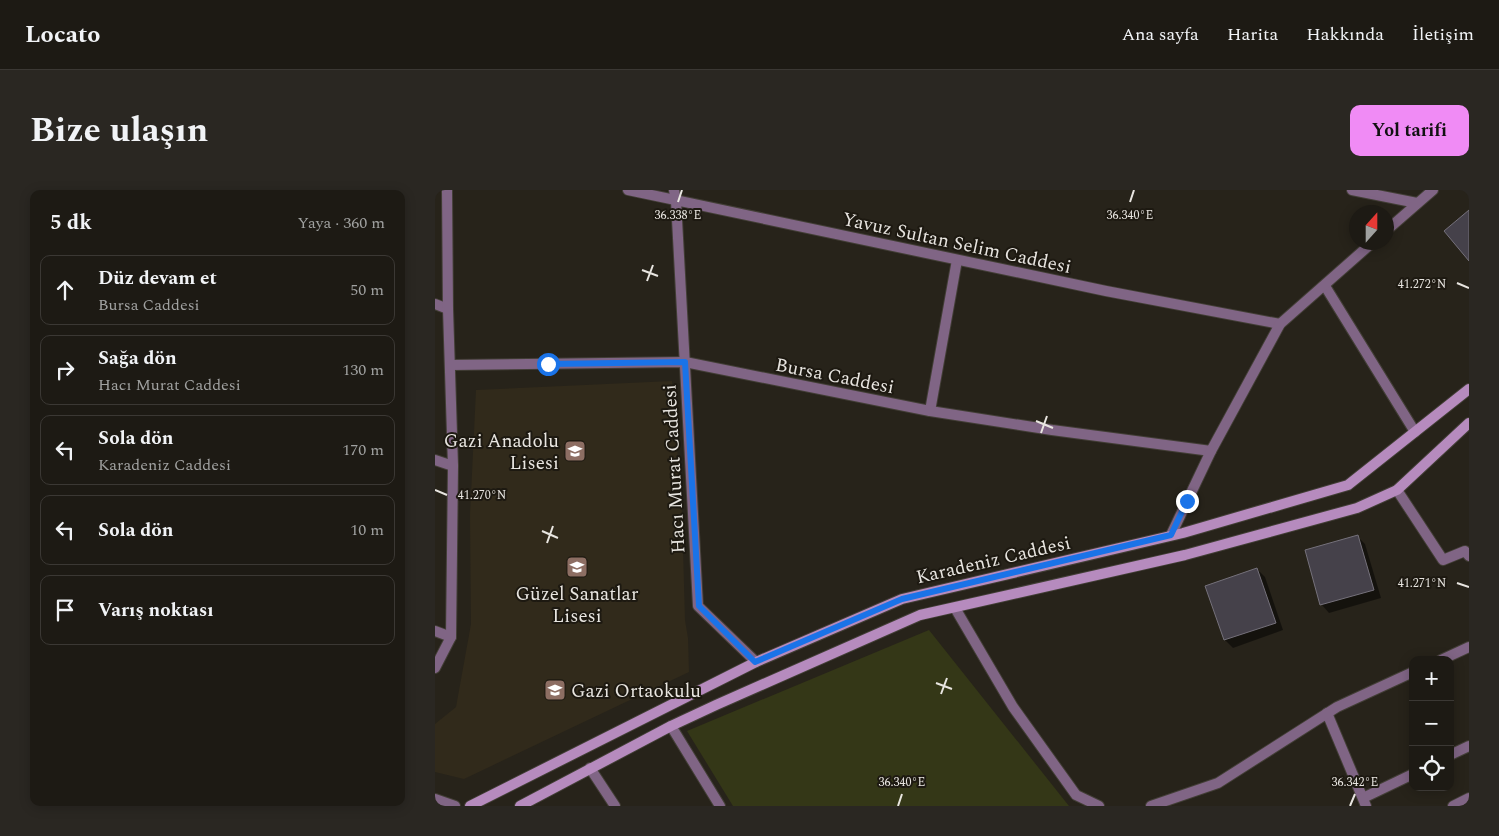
<!DOCTYPE html>
<html lang="tr">
<meta charset="utf-8">
<style>
body{margin:0;font-family:Spectral,serif;background:#2a2722;color:#f1f3f6}
.controls{position:absolute;right:15px;bottom:15px;display:grid;overflow:hidden;border-radius:10px;box-shadow:0 2px 12px #0003}
.controls button{width:45px;height:45px;display:grid;place-items:center;padding:0;border:0;border-bottom:1px solid #3b3834;background:#1d1a14;color:#f1f3f6;font:25px sans-serif}
.compass{position:absolute;left:914px;top:15px;width:45px;height:45px;border-radius:50%;background:#1d1a14;box-shadow:0 2px 12px #0003;rotate:21deg}
.stop{position:absolute;width:15px;height:15px;margin:-11px;border:4px solid #1a73e8;border-radius:50%;background:#fff}
.stop.end{background:#1a73e8;border-color:#fff;box-shadow:0 1px 5px #0008}
.list{margin:0;padding:0;list-style:none}
h2{display:flex;justify-content:space-between;align-items:center;height:65px;margin:0;padding:0 20px;font-size:21px}
h2 small{font-size:16px;font-weight:400;color:#a0a1a0}
.list li{display:grid;grid-template-columns:32px 1fr auto;gap:15px;align-items:center;box-sizing:border-box;height:70px;margin:0 10px 10px;padding:0 10px;border:1px solid #3b3834;border-radius:10px}
.list b{display:block;font-size:19px;white-space:nowrap}
.list p{margin:0;font-size:16px;white-space:nowrap;color:#a0a1a0}
.list em{font-size:16px;font-style:normal;color:#a0a1a0}
.icon{flex:none;width:28px;height:28px;fill:none;stroke:currentColor;stroke-width:2;stroke-linecap:round;stroke-linejoin:round}
.map{position:relative;flex:none;width:1034px;height:616px;overflow:hidden;border-radius:10px}
header{display:flex;align-items:center;gap:30px;box-sizing:border-box;height:70px;padding:0 25px;background:#1d1a14;border-bottom:1px solid #3b3834}
header strong{font-size:24px}
nav{display:flex;gap:28px;margin-inline-start:auto;font-size:18px}
.intro{display:flex;align-items:center;justify-content:space-between;box-sizing:border-box;height:120px;padding:0 30px}
h1{margin:0;font-size:35px}
.button{padding:12px 22px;border-radius:10px;background:#f08bf5;color:#111;font-size:18px;font-weight:700}
main{display:flex;gap:30px;padding:0 30px}
aside{flex:1;background:#1d1a14;border-radius:10px;box-shadow:0 2px 12px #0003}
.map>svg:first-child{display:block}
.built{fill:#312a1b}
.green{fill:#343717}
.shadow{fill:#0007}
.building{fill:#45414a;stroke:#75717b}
.lines{fill:none;stroke-linecap:round;stroke-linejoin:round}
.minor-casing{stroke:#423e36;stroke-width:12}
.tertiary-casing{stroke:#423e36;stroke-width:12}
.secondary-casing{stroke:#423e36;stroke-width:12}
.minor{stroke:#806585;stroke-width:10}
.tertiary{stroke:#806585;stroke-width:10}
.secondary{stroke:#b68bbe;stroke-width:10}
.route{stroke:#1a73e8;stroke-width:6}
.ticks{fill:none;stroke:#e8e5e0;stroke-width:2}
.labels{text-anchor:middle;stroke-width:4;stroke-linejoin:round;paint-order:stroke}
.street-label{font-size:19px;fill:#e8e5e0;stroke:#1d1911}
.poi-label{font-size:19px;fill:#e8e5e0;stroke:#1d1911;text-anchor:end}
.ticks-label{font-size:12px;text-anchor:middle;fill:#e8e5e0;stroke:#1d1911;stroke-width:4;stroke-linejoin:round;paint-order:stroke}
</style>
<header>
<strong>Locato</strong>
<nav><a>Ana sayfa</a><a>Harita</a><a>Hakkında</a><a>İletişim</a></nav>
</header>
<div class="intro"><h1>Bize ulaşın</h1><a class="button">Yol tarifi</a></div>
<main>
<aside>
<h2>5 dk<small>Yaya · 360 m</small></h2>
<ul class="list">
<li><svg class="icon" aria-label="ahead" viewBox="0 0 24 24"><path d="M12 20V5M6 11l6-6 6 6"/></svg><div><b>Düz devam et</b><p>Bursa Caddesi</p></div><em>50 m</em></li>
<li><svg class="icon" aria-label="right" viewBox="0 0 24 24"><path d="M7 20v-9h11M14 6l5 5-5 5"/></svg><div><b>Sağa dön</b><p>Hacı Murat Caddesi</p></div><em>130 m</em></li>
<li><svg class="icon" aria-label="left" viewBox="0 0 24 24"><path d="M17 20v-9H6M10 6l-5 5 5 5"/></svg><div><b>Sola dön</b><p>Karadeniz Caddesi</p></div><em>170 m</em></li>
<li><svg class="icon" aria-label="left" viewBox="0 0 24 24"><path d="M17 20v-9H6M10 6l-5 5 5 5"/></svg><div><b>Sola dön</b></div><em>10 m</em></li>
<li><svg class="icon" aria-label="arrive" viewBox="0 0 24 24"><path d="M6 21V4h12l-3 4 3 4H6"/></svg><div><b>Varış noktası</b></div></li>
</ul>
</aside>
<div class="map">
<svg width="1034" height="616" viewBox="0 0 1034 616">
<rect width="100%" height="100%" fill="#27231a"/>
<polygon class="built" points="237,191 247,322 250,430 253,448 254,482 29,589 0,582 0,534 21,517 36,434 35,325 41,200"/>
<polygon class="green" points="494,440 634,616 298,616 252,541"/>
<g class="shadow">
<polygon points="922,346 930,354 946,408 894,423 887,415 871,361"/>
<polygon points="822,379 830,387 848,440 798,458 790,450 772,397"/>
</g>
<g class="building">
<polygon points="1034,20 1034,71 1009,41"/>
<polygon points="923,345 939,400 885,415 870,360"/>
<polygon points="822,378 841,433 789,450 770,396"/>
</g>
<g class="lines">
<g class="minor-casing">
<g id="minor">
<polyline points="890,96 980,242"/>
<polyline points="0,114 13,119"/>
<polyline points="495,221 522,70"/>
<polyline points="0,270 18,276"/>
<polyline points="962,300 1008,370 1030,361 1034,366"/>
<polyline points="520,418 578,517 641,605 664,616"/>
<polyline points="0,441 16,447"/>
<polyline points="1006,470 1034,457"/>
<polyline points="0,478 16,447 18,276 13,119 12,0"/>
<polyline points="892,523 931,616"/>
<polyline points="236,536 285,616"/>
<polyline points="1015,565 1034,556"/>
<polyline points="155,578 180,616"/>
<polyline points="928,608 978,584"/>
<polyline points="0,609 20,616"/>
<polyline points="716,616 783,593 902,517 978,482"/>
</g>
</g>
<g class="tertiary-casing">
<g id="tertiary">
<polyline points="193,0 671,101 845,134"/>
<polyline points="239,0 241,11 263,416 321,472"/>
<polyline points="917,0 982,13"/>
<polyline points="952,40 998,0"/>
<polyline points="16,175 250,172 495,221 617,240 776,261"/>
<polyline points="736,345 776,261 845,134 938,52"/>
<polyline points="1018,616 1034,608"/>
</g>
</g>
<g class="secondary-casing">
<g id="secondary">
<polyline points="35,616 321,472 467,409 748,343 913,295 1034,199"/>
<polyline points="85,616 236,536 281,515 485,425 750,365 922,318 962,300 1034,233"/>
</g>
</g>
<use href="#minor" class="minor"/>
<use href="#tertiary" class="tertiary"/>
<use href="#secondary" class="secondary"/>
</g>
<g class="lines">
<polyline class="route" points="113,174 250,172 264,416 320,472 467,409 736,345 752,311"/>
</g>
<path class="ticks" d="M 243,12 L 247,0M 695,12 L 699,0M 207,80 L 223,86M 212,91 L 218,75M 1022,93 L 1034,98M 601,231 L 618,238M 606,243 L 612,226M 0,300 L 12,305M 107,341 L 123,348M 112,353 L 118,336M 1022,393 L 1034,397M 501,493 L 517,499M 506,504 L 512,488M 463,616 L 467,604M 915,616 L 920,604"/>
<defs>
<g id="school-square" transform="scale(1.125)"><rect x="-9" y="-9" width="18" height="18" rx="4" fill="#8d6e63" stroke="#1d1911"/><path d="M0-5L7-2L0 1L-7-2ZM-4 1L0 2.5L4 1V4Q0 6-4 4Z" fill="#fff"/></g>
</defs>
<g fill-rule="evenodd">
<use href="#school-square" x="140" y="261"/>
<use href="#school-square" x="142" y="377"/>
<use href="#school-square" x="120" y="500"/>
</g>
<g class="labels">
<g class="street-label">
<text transform="translate(522 52) rotate(12)" y="7">Yavuz Sultan Selim Caddesi</text>
<text transform="translate(400 185) rotate(11)" y="7">Bursa Caddesi</text>
<text transform="translate(238 279) rotate(-93)" y="7">Hacı Murat Caddesi</text>
<text transform="translate(558 369) rotate(-13)" y="7">Karadeniz Caddesi</text>
</g>
<g class="poi-label">
<text x="124" y="257">Gazi Anadolu<tspan x="124" dy="22">Lisesi</tspan></text>
<text x="142" y="410" text-anchor="middle">Güzel Sanatlar<tspan x="142" dy="22">Lisesi</tspan></text>
<text x="136" y="507" text-anchor="start">Gazi Ortaokulu</text>
</g>
</g>
<g class="ticks-label">
<text x="243" y="29">36.338°E</text>
<text x="695" y="29">36.340°E</text>
<text x="987" y="98">41.272°N</text>
<text x="47" y="309">41.270°N</text>
<text x="987" y="397">41.271°N</text>
<text x="467" y="596">36.340°E</text>
<text x="920" y="596">36.342°E</text>
</g>
</svg>
<div class="controls">
<button>+</button>
<button>−</button>
<button><svg class="icon" aria-label="locate" viewBox="0 0 24 24"><circle cx="12" cy="12" r="6"/><path d="M12 2v4M12 18v4M2 12h4M18 12h4"/></svg></button>
</div>
<svg class="compass" viewBox="-18 -18 36 36"><path d="M0-13l5 13h-10z" fill="#e53935"/><path d="M0 13l5-13h-10z" fill="#a0a1a0"/></svg>
<div class="stop" style="left:113px;top:174px"></div>
<div class="stop end" style="left:752px;top:311px"></div>
</div>
</main>
